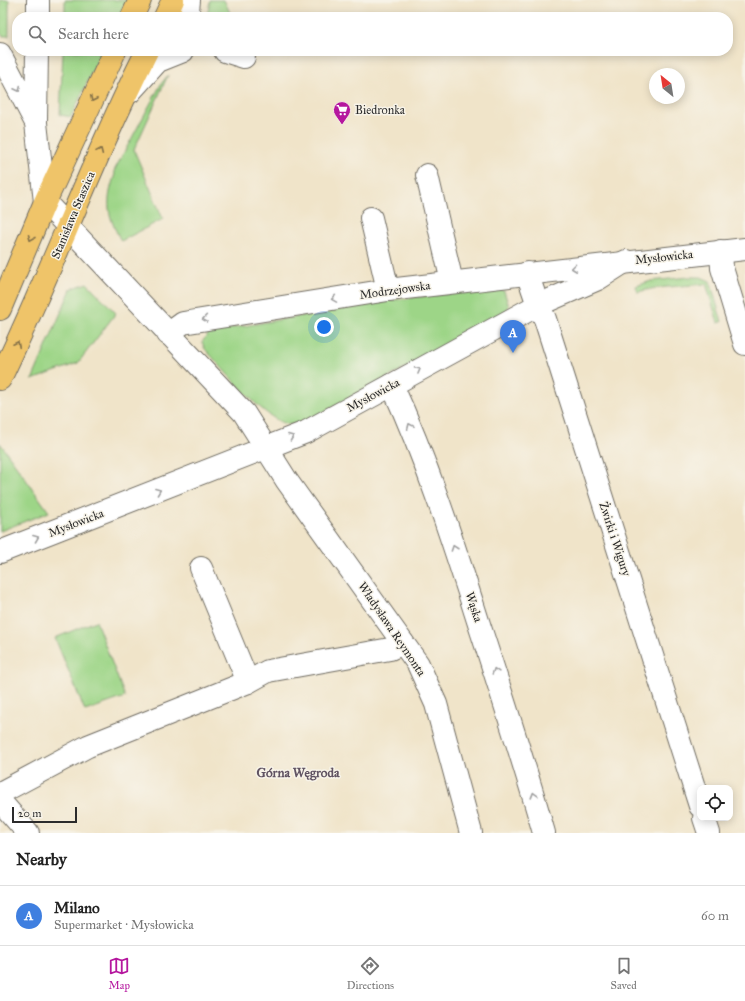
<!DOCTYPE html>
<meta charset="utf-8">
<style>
body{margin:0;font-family:"IM FELL Great Primer",serif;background:#f2f2f2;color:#222}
.controls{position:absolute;right:12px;bottom:12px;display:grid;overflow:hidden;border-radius:8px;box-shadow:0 2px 10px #0003}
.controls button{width:36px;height:36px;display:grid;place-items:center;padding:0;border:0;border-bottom:1px solid #e0e0e0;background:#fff;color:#222;font:20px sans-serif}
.compass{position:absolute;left:649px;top:68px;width:36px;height:36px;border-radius:50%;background:#fff;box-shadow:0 2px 10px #0003;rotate:330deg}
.scale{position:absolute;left:12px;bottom:10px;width:65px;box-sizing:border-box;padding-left:4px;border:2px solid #2b2b2b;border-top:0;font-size:11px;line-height:14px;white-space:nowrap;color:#2b2b2b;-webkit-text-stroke:3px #f7f3e8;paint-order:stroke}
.you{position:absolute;left:324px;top:327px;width:14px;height:14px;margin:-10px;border:3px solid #fff;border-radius:50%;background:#1a73e8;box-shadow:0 0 0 6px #1a73e833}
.badge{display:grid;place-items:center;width:26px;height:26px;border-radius:50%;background:#b5179e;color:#fff;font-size:13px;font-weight:700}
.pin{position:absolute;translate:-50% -33px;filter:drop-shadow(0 1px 2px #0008)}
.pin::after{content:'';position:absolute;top:21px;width:14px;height:12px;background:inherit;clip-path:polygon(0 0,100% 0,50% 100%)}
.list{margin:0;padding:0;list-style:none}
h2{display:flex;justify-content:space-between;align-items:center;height:52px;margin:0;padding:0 16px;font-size:17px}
h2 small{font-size:13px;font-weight:400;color:#767676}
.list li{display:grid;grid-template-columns:26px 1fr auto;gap:12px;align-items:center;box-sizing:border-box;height:60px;padding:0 16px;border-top:1px solid #e0e0e0}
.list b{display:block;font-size:15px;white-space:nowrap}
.list p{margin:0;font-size:13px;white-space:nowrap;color:#767676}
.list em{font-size:13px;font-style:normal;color:#767676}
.icon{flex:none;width:22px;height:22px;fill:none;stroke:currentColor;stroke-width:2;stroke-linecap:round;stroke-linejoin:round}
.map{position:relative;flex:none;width:745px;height:833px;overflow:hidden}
.search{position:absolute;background:#fff;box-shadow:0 2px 10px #0003;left:12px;right:12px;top:12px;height:44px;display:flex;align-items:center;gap:10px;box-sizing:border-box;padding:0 14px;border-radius:16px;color:#767676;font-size:15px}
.sheet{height:112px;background:#fff}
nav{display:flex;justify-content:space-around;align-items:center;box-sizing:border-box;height:56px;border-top:1px solid #e0e0e0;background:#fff;font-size:11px;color:#767676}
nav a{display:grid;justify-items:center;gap:2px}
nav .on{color:#b5179e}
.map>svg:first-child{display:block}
.green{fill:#9dd587;stroke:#648059}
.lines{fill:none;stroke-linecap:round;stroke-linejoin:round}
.minor-casing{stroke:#706c62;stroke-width:24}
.major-casing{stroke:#706c62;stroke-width:24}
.minor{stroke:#fff;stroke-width:22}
.major{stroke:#efc469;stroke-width:22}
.oneway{stroke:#a0a0a0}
.oneway2{stroke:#837047}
.labels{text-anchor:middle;stroke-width:3;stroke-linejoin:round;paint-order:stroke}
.poi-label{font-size:12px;fill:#2b2b2b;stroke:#f7f3e8;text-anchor:start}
.street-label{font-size:12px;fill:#2b2b2b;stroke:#f7f3e8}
.neighbourhood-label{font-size:13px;font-weight:bold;fill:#605362;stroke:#f7f3e8}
</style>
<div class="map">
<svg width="745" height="833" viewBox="0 0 745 833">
<rect width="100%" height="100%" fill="#f7f3e8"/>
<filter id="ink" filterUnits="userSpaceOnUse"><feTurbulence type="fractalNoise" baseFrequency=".025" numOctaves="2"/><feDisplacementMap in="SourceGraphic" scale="8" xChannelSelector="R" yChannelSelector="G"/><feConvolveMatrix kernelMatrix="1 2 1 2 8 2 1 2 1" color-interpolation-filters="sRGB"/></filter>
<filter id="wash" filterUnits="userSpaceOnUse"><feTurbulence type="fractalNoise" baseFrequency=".012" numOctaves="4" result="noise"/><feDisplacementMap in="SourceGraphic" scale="16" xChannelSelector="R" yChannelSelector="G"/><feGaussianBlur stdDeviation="0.9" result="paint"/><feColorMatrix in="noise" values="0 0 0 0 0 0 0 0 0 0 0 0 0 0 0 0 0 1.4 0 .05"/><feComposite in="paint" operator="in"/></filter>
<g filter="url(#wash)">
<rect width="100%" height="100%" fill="#f0e4c9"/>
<g class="green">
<polygon points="0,0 9,0 9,36 3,36 0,33"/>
<polygon points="65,0 127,0 119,17 65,17"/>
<polygon points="210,0 224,0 232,17 207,17"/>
<polygon points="63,51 102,51 71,117 60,115"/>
<path d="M 168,75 L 134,150 L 163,219 L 121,241 C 107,214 105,203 115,174 L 114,171 L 161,84 Z"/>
<polygon points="689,277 701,277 710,281 722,322 718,323 706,284 656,288 637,292 636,286 651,281"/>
<polygon points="87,283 116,313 78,363 32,380 71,289"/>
<path d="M 498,288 L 504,291 L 509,307 L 501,316 L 306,422 C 301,423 295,425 291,425 C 267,424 222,367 205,349 L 202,342 L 209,333 L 221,330 L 392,300 Z"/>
<polygon points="0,443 49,512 0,531"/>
<polygon points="96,621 125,697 85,711 55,638"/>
</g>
</g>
<g filter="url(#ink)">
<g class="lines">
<g class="minor-casing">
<g id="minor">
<polyline points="189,0 188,11 190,17"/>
<polyline points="38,17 38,0"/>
<polyline points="225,51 244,57"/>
<polyline points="0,54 36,123 45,202 244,413 287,481 418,664 436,704 471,833"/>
<polyline points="130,92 158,61 183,51"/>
<polyline points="36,120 37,51"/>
<polyline points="427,175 452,282"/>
<polyline points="371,218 388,290"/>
<polyline points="721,251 722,268 745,344"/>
<polyline points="527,273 538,305 545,319 700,806"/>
<polyline points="168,334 183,323 388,290 745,249"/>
<path d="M 392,385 C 427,461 453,542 478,621 C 501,692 524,762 544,833"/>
<polyline points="0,552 306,432 538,305 598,279 626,261"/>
<polyline points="201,568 248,682"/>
<polyline points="0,793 88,746 248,682 268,671 390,649 403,643"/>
<polyline points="0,801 28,833"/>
<polyline points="704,818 709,833"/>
</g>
</g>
<g class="major-casing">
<g id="major">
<polyline points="132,17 140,0"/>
<polyline points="165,17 173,0"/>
<polyline points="0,309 45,202 115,51"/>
<path d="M 0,379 C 52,271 93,158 147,51"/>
</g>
</g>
<use href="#minor" class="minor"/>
<use href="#major" class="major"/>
</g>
<defs><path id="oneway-chevron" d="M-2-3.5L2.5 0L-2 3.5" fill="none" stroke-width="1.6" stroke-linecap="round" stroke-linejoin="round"/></defs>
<g class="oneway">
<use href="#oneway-chevron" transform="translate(18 89) rotate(63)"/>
<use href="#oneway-chevron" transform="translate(574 268) rotate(173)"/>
<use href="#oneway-chevron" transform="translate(334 299) rotate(171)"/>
<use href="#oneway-chevron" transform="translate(205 319) rotate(171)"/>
<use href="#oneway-chevron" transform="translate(418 370) rotate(-29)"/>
<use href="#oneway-chevron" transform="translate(410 426) rotate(-114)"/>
<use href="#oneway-chevron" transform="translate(291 437) rotate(-21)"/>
<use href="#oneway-chevron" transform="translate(158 491) rotate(-21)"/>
<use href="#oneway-chevron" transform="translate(36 538) rotate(-21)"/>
<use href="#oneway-chevron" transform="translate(454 548) rotate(-109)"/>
<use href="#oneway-chevron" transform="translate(495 671) rotate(-108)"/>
<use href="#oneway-chevron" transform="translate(534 795) rotate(-106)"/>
</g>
<g class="oneway2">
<use href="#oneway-chevron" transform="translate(93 99) rotate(115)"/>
<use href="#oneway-chevron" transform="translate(100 151) rotate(-66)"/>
<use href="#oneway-chevron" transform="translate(31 238) rotate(112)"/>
<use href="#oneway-chevron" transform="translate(17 344) rotate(-64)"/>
</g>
</g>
<defs>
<g id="supermarket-pin" transform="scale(0.9)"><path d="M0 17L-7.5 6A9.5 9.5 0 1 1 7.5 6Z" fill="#b5179e" stroke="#f7f3e8"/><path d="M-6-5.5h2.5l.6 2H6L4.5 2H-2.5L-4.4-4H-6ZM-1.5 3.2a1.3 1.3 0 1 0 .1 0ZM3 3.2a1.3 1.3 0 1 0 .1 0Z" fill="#fff"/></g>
</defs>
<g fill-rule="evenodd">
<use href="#supermarket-pin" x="342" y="110"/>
</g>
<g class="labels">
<g class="poi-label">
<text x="355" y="114">Biedronka</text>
</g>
<g class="street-label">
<text transform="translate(73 215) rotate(-67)" y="4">Stanisława Staszica</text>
<text transform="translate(664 257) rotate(-6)" y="4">Mysłowicka</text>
<text transform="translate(395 290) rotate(-8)" y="4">Modrzejowska</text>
<text transform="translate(373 395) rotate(-28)" y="4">Mysłowicka</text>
<text transform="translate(76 523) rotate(-21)" y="4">Mysłowicka</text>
<text transform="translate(615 539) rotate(72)" y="4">Żwirki i Wigury</text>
<text transform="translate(474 607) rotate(72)" y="4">Wąska</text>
<text transform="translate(392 629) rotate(56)" y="4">Władysława Reymonta</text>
</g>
<g class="neighbourhood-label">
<text x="298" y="777">Górna Węgroda</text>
</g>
</g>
</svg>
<div class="controls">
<button><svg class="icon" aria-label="locate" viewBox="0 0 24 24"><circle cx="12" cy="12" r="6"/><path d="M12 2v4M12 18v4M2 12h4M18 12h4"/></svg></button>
</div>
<svg class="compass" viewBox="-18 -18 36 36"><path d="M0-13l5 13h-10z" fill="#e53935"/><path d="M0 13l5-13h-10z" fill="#767676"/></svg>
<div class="scale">20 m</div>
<div class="you"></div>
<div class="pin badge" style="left:513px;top:353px;background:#3f7fe0">A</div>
<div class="search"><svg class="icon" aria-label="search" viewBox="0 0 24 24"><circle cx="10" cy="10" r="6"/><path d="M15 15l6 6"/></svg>Search here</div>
</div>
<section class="sheet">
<h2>Nearby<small></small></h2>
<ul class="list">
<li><span class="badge" style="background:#3f7fe0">A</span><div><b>Milano</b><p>Supermarket · Mysłowicka</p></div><em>60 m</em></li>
</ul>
</section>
<nav>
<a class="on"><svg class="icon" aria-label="map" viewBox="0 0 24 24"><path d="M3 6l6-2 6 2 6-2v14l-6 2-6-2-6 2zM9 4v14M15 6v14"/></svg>Map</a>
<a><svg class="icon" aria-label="directions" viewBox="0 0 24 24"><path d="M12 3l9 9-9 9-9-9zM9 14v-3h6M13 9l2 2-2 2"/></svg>Directions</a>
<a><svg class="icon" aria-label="saved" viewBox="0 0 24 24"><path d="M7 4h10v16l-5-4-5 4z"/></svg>Saved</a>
</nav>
